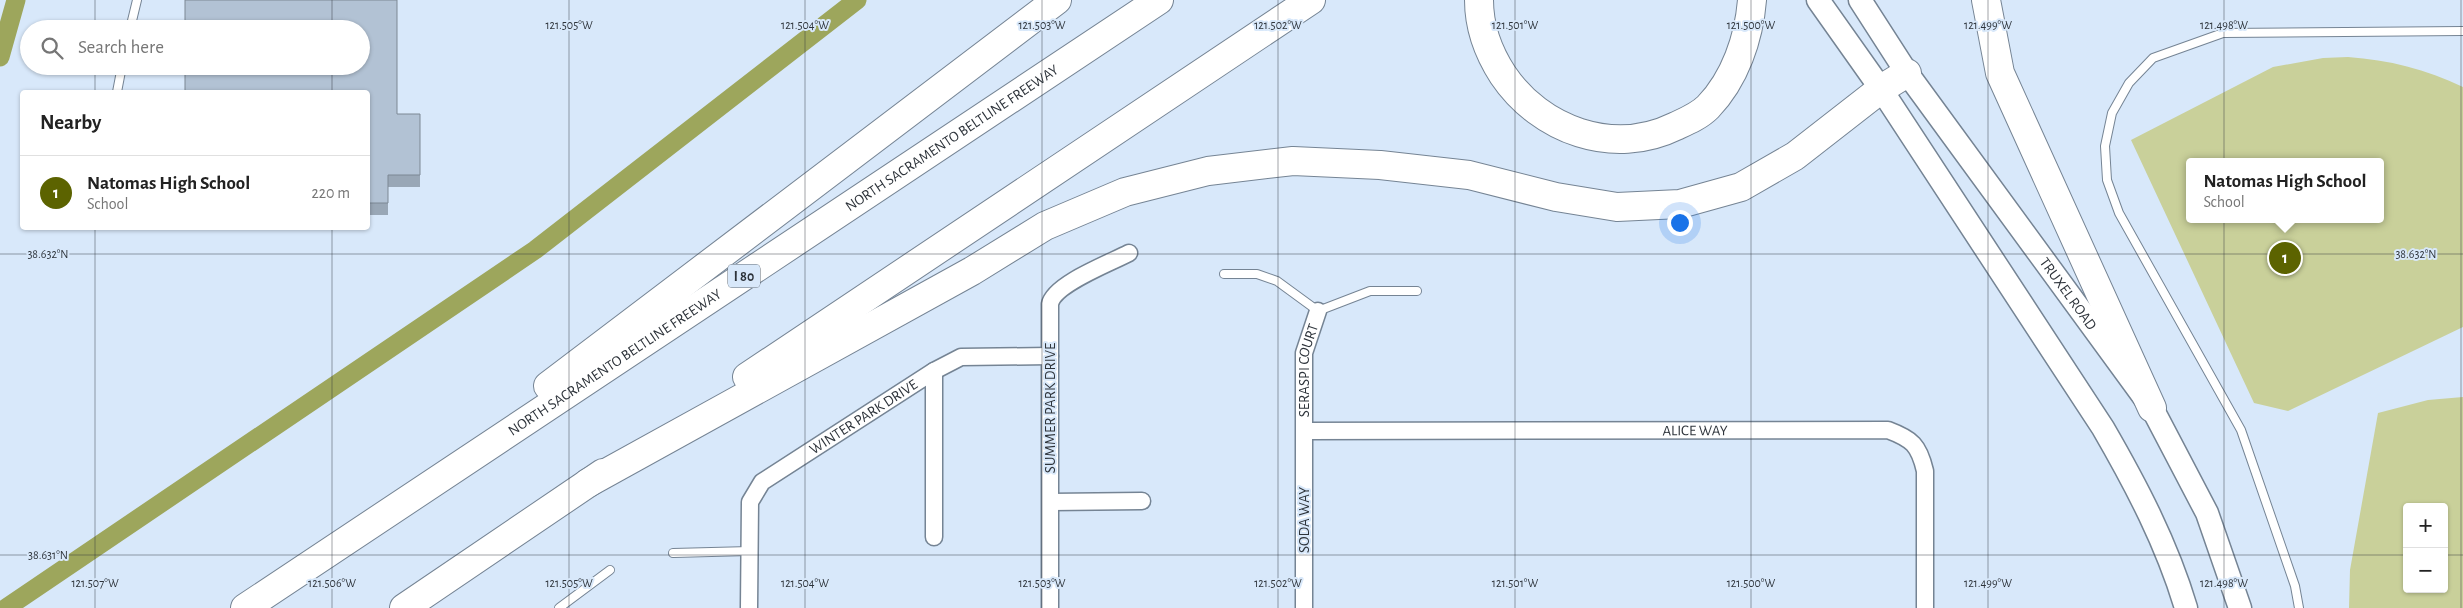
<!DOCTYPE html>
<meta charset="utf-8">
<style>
body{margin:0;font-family:"Alegreya Sans",sans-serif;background:#f2f2f2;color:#222}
.controls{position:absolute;right:15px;bottom:15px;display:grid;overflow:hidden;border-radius:5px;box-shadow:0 1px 4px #0004}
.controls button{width:45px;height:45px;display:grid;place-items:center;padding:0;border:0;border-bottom:1px solid #e0e0e0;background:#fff;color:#222;font:25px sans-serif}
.you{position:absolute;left:1679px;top:222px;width:18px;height:18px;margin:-12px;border:4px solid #fff;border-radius:50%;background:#1a73e8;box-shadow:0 0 0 8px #1a73e833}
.badge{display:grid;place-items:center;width:32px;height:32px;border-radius:50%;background:#5c6300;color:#fff;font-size:16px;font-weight:700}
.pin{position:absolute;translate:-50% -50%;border:2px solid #fff;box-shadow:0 1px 5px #0006}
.popup{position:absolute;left:2186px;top:158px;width:198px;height:65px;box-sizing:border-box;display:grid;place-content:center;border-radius:5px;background:#fff;filter:drop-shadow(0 1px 4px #0005);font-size:16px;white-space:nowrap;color:#767676}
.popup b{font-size:19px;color:#222}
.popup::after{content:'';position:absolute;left:50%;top:100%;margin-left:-10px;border:10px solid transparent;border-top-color:#fff}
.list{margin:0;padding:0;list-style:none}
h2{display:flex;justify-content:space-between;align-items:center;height:65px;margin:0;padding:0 20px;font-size:21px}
h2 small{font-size:16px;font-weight:400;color:#767676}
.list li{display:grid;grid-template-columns:32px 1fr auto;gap:15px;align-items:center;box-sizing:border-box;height:75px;padding:0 20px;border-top:1px solid #e0e0e0}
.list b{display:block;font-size:19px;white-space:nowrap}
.list p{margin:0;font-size:16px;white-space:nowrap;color:#767676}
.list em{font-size:16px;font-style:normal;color:#767676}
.icon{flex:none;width:28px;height:28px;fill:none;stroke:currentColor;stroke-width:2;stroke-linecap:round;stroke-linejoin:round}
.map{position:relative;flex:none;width:2463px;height:608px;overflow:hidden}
.search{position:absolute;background:#fff;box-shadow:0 1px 4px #0004;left:20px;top:20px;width:350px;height:55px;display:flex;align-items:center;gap:12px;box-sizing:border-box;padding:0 18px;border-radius:28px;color:#767676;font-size:19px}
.panel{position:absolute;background:#fff;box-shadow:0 1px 4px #0004;left:20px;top:90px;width:350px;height:140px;border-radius:5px}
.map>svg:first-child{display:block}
.green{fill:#c9d09a;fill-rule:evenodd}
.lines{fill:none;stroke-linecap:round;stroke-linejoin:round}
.canal{stroke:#9da65c;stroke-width:19}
.service-casing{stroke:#758494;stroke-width:10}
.minor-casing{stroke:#758494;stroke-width:19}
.secondary-casing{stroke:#758494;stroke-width:25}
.motorway-casing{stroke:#758494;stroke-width:30}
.service{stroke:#fff;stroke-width:8}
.minor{stroke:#fff;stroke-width:16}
.secondary{stroke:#fff;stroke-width:22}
.motorway{stroke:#fff;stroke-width:28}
.wall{fill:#99a7b6}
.building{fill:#b2c2d4;stroke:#7d8894}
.ticks{fill:none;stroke:#2e343b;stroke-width:1;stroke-opacity:0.45}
.labels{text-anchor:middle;stroke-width:4;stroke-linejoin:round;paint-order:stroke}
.shield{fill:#d8e8fa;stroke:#616a74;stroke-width:1}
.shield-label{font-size:14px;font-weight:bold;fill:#2e343b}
.street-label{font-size:15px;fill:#2e343b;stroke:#d8e8fa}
.ticks-label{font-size:12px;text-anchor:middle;fill:#2e343b;stroke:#d8e8fa;stroke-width:4;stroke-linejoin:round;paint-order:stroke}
</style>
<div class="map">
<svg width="2463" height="608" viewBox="0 0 2463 608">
<rect width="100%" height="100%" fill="#d8e8fa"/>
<g class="green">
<path d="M 2348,57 C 2389,60 2426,69 2463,87 L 2463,327 L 2288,411 L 2254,403 L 2131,140 L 2273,67 L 2323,58 ZM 2190,162 L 2380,162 L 2380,219 L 2190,219 Z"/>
<path d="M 2463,397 L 2463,608 L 2349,608 L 2350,570 L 2378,413 L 2428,400 ZM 2407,507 L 2444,507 L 2444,589 L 2407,589 Z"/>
</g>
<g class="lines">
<g class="canal">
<polyline points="0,57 16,0"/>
<polyline points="6,608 535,250 857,0"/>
</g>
<g class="service-casing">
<g id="service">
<polyline points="130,29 137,0"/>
<polyline points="117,92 122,66"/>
<polyline points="1224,274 1257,274 1277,281 1318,311 1370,291 1417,291"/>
<polyline points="673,553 750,551"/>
<polyline points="559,608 610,570"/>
<polyline points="2299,608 2295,586 2241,430 2119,213 2107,180 2105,146 2112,113 2129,83 2153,58 2223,33 2463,31"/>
</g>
</g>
<g class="minor-casing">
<g id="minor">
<polyline points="934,371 961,357 1050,356"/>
<path id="s1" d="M 1305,431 L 1888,430 C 1912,439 1919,445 1925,471 L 1925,608"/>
<polyline points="1051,502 1142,501"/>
<path id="s2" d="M 749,608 L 750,502 L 762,482 L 934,371 L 934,537"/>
<path d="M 1050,608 L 1050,304 C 1054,284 1110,263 1129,253"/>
<path id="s3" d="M 1304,608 L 1304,353 L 1318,311"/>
</g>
</g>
<g class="secondary-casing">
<g id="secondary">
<path d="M 1818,0 L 1881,89 L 2103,428 C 2136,485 2167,544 2186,608"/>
<path id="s4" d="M 1860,0 L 1907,73 L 2152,408 L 2207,513 L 2240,608"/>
</g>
</g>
<g class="motorway-casing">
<g id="motorway">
<path d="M 1479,0 C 1479,27 1488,52 1503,75 C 1540,130 1613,157 1676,126 C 1687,121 1699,116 1708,107 C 1735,79 1749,38 1752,0"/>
<polyline points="1986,0 2000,73 2152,408"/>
<polyline points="747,377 1311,0"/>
<polyline points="548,386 1057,0"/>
<polyline points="588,483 972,271 1045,226 1125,192 1208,171 1293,161 1380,165 1469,175 1556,197 1617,207 1680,204 1741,187 1795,156 1881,89 1907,73"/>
<path id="s5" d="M 245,608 L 1159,0"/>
<polyline points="404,608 603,473"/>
</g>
</g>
<use href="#service" class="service"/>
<use href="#minor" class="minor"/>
<use href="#secondary" class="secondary"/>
<use href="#motorway" class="motorway"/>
</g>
<polygon class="wall" points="368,92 397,114 420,114 420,187 388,187 388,215 368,215"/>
<polygon class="building" points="185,0 397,0 397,114 420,114 420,175 388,175 388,203 368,203 368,92 185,92 185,66 361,66 361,29 185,29"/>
<path class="ticks" d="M 95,0 L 95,29M 332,0 L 332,29M 569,0 L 569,608M 805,0 L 805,608M 1042,0 L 1042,608M 1278,0 L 1278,608M 1515,0 L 1515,608M 1751,0 L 1751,608M 1988,0 L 1988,608M 2224,0 L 2224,608M 2461,0 L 2461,608M 95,66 L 95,92M 332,66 L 332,92M 95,228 L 95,608M 332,228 L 332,608M 0,254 L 2463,254M 0,555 L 2407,555M 2444,555 L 2463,555"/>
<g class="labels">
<rect class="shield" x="728" y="264.5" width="32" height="23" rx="4"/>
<g class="shield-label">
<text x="744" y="281">I 80</text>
</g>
<g class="street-label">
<text dy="5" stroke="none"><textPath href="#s5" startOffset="849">NORTH SACRAMENTO BELTLINE FREEWAY</textPath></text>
<text dy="5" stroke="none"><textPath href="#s4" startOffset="360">TRUXEL ROAD</textPath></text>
<text dy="5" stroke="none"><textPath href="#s5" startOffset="444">NORTH SACRAMENTO BELTLINE FREEWAY</textPath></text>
<text dy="5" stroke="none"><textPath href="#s3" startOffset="238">SERASPI COURT</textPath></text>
<text transform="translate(1050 408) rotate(-90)" y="5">SUMMER PARK DRIVE</text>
<text dy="5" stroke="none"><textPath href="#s2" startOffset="250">WINTER PARK DRIVE</textPath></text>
<text dy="5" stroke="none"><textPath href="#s1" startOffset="390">ALICE WAY</textPath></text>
<text transform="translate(1304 520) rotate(-90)" y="5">SODA WAY</text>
</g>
</g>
<g class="ticks-label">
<text x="569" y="29">121.505°W</text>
<text x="805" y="29">121.504°W</text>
<text x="1042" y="29">121.503°W</text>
<text x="1278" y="29">121.502°W</text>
<text x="1515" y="29">121.501°W</text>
<text x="1751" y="29">121.500°W</text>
<text x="1988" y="29">121.499°W</text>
<text x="2224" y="29">121.498°W</text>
<text x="48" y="258">38.632°N</text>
<text x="2416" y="258">38.632°N</text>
<text x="48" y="559">38.631°N</text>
<text x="95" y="587">121.507°W</text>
<text x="332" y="587">121.506°W</text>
<text x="569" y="587">121.505°W</text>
<text x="805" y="587">121.504°W</text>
<text x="1042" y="587">121.503°W</text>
<text x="1278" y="587">121.502°W</text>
<text x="1515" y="587">121.501°W</text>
<text x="1751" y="587">121.500°W</text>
<text x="1988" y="587">121.499°W</text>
<text x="2224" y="587">121.498°W</text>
</g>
</svg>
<div class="controls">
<button>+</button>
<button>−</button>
</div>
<div class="you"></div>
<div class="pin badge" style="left:2285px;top:258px">1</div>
<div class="popup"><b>Natomas High School</b>School</div>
<div class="search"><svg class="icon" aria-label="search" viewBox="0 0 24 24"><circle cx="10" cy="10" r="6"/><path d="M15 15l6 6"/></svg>Search here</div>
<section class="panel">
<h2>Nearby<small></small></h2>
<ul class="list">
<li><span class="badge">1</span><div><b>Natomas High School</b><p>School</p></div><em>220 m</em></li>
</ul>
</section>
</div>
